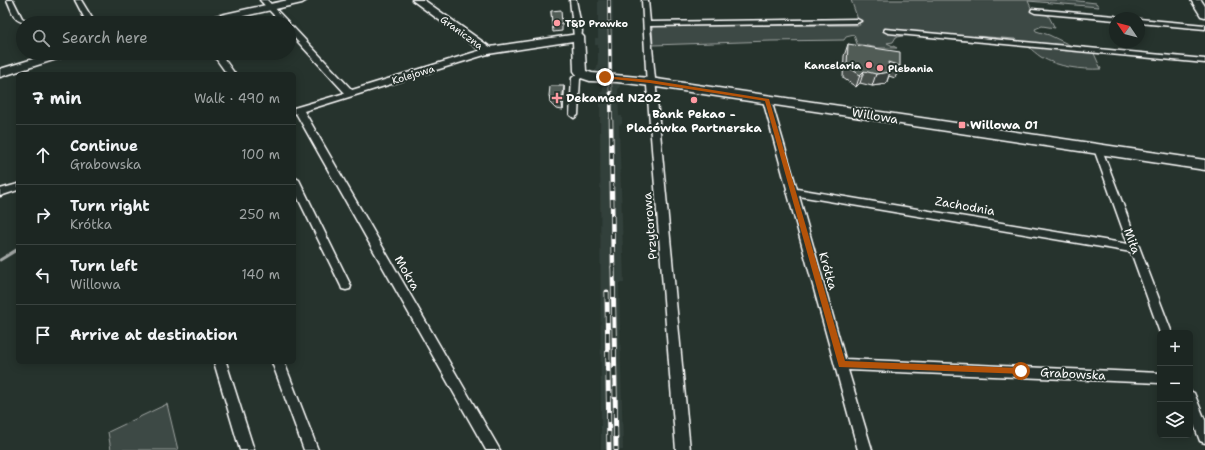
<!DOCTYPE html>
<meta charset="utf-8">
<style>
body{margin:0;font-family:"Shantell Sans",sans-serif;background:#252e2a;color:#f1f3f6}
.controls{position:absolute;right:12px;bottom:12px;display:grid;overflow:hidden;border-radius:6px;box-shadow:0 2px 10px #0003}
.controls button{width:36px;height:36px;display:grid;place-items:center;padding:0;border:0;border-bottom:1px solid #3a4340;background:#1c2622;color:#f1f3f6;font:20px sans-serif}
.compass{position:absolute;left:1109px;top:12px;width:36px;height:36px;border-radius:50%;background:#1c2622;box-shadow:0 2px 10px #0003;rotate:305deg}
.stop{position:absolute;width:12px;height:12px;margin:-9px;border:3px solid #b45309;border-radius:50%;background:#fff}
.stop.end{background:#b45309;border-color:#fff;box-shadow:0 1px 4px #0008}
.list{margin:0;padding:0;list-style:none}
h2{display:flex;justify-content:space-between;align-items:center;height:52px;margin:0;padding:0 16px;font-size:17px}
h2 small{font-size:13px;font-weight:400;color:#a0a5a5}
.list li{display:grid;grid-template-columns:26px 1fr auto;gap:12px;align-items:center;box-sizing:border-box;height:60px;padding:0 16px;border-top:1px solid #3a4340}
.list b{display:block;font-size:15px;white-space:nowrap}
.list p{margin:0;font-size:13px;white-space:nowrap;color:#a0a5a5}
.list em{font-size:13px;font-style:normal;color:#a0a5a5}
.icon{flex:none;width:22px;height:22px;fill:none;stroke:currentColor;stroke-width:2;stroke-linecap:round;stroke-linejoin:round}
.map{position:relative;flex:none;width:1205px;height:450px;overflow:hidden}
.search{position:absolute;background:#1c2622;box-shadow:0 2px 10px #0003;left:16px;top:16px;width:280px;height:44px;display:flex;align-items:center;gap:10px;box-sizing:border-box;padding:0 14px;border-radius:22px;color:#a0a5a5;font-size:15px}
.panel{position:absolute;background:#1c2622;box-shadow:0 2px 10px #0003;left:16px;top:72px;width:280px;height:292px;border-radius:6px}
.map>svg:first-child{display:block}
.built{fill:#333f3a}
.green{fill:#3e4944;stroke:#9ea4a2}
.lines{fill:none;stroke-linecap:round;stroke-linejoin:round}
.stream{stroke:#a4a9a7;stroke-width:3}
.street-casing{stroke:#fff;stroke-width:3}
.secondary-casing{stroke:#fff;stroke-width:3}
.street{fill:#26332d;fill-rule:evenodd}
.secondary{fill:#26332d;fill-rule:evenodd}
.rail-far2-casing{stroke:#fff;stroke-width:3.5}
.rail-far1-casing{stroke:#fff;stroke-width:4.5}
.rail-casing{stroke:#fff;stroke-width:5}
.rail-far2{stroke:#26332d;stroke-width:2.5;stroke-dasharray:7;stroke-linecap:butt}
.rail-far1{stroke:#26332d;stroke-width:3;stroke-dasharray:8;stroke-linecap:butt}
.rail{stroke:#26332d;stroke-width:3.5;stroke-dasharray:10;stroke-linecap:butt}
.wall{fill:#464f4b;stroke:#fff}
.shaded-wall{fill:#39403d;stroke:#fff}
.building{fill:#515c57;stroke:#fff}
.route{fill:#b45309}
.poi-dot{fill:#ff9aa2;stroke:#26332d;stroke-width:1.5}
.labels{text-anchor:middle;stroke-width:4;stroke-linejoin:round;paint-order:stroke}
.far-poi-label{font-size:10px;font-weight:bold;fill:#fff;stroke:#26332d;text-anchor:start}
.far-street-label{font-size:10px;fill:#fff;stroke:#26332d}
.poi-label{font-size:12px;font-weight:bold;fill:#fff;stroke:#26332d;text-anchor:start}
.street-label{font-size:12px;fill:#fff;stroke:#26332d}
</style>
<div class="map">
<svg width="1205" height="450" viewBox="0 0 1205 450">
<rect width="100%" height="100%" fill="#26332d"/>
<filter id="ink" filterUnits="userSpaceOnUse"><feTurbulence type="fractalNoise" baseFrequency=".025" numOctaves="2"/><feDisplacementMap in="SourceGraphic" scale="8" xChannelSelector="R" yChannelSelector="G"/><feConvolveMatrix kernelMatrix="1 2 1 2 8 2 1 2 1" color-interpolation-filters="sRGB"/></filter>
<g filter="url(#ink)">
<g class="built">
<polygon points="598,0 613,0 613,74 594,72 597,68 598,60 598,45 595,45 595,38 598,38"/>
<polygon points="603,81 622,82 618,90 619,116 622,116 622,124 619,125 624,283 619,283 623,450 601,450 600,93 603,91"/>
</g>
<g class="green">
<path d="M 851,0 L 1070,0 L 1096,3 L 1099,7 L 1028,1 L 1033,12 L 1048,15 L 1055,28 L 1042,26 L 1035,29 L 1036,31 L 1049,35 L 1074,47 L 1092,49 L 1101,69 C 1081,70 1058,67 1041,57 C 1032,51 1025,42 1015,39 L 974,36 L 974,42 L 910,35 L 896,37 L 893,42 L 887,43 L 897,48 L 878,48 L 857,44 L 854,35 L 846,37 L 844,40 L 771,41 L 653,45 L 652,26 L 860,25 Z"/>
<polygon points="167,404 178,450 111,450 108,432"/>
</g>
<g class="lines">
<polyline class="stream" points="0,260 18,249"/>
<g class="street-casing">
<g id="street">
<path d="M 7,0 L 13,0 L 22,18 L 31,23 C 13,23 14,15 7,0 Z"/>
<polygon points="75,0 81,0 95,23 87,23"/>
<polygon points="260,0 267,0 289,23 281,23"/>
<polygon points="570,0 576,0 582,31 581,39 578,39 574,37"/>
<polygon points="642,0 648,0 650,22 857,19 861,21 857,23 650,26 690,450 676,450 647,86"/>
<polygon points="1032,9 1115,16 1119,18 1115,18 1115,20 1035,13 1031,11"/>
<polygon points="1139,19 1205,25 1205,29 1139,23"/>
<polygon points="289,26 292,26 352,90 485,49 491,49 492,51 491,53 304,111 500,450 486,450 296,113 294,114 294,108 345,93 289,32"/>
<polygon points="885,29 1205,59 1205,63 888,33 884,31"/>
<polygon points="212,53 220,53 235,74 227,74"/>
<polygon points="579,72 582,72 586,74 580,79 578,115 574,118 570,115 572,78"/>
<polygon points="767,97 771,100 797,189 1128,244 1094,149 1095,147 1101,147 1172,333 1160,333 1131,252 799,196 845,359 1160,373 1160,383 848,370 872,450 858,450 788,194 786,191 787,189 763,100"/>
<polygon points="294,177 299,180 351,286 350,289 346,290 342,289 341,286 294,190"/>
<polygon points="18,184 18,190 0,196 0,189"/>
<polygon points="214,362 226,362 254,450 240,450"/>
<polygon points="272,362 284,362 318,450 304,450"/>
<polygon points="1190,391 1194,393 1205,420 1205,443 1200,441 1190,414"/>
</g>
</g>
<g class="secondary-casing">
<g id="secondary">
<polygon points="288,0 307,0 302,3 213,23 193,23 198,20"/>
<polygon points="412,0 424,0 490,47 578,34 582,35 584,37 586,71 592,73 650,78 1205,160 1205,170 650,86 617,82 590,81 578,77 574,71 573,41 488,54 484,53"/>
<polygon points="1191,0 1201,0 1205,6 1205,17 1201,16"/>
<polygon points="53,53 71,53 69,55 0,77 0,69"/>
</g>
</g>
<use href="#street" class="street"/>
<use href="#secondary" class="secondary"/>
<g class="rail-far2-casing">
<polyline id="rail-far2" points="609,0 611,120"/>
</g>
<g class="rail-far1-casing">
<polyline id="rail-far1" points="611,119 613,268"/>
</g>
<g class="rail-casing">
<g id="rail">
<polyline points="613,267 616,450"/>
<polyline points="607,292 609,450"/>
</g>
</g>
<use href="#rail-far2" class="rail-far2"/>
<use href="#rail-far1" class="rail-far1"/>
<use href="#rail" class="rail"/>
</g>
<g class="wall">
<polygon points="551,11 562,24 562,31 553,32"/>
<polygon points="848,44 900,66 895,78 889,76 886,84 872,86 860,83 856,87 843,78 844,56"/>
<polygon points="564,86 564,93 563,110 556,109 550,103 549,96"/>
</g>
<g class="shaded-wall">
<polygon points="864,71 860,83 856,87 860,75"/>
<polygon points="890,72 886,84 872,86 876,74"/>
<polygon points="564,86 564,93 563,110 562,103"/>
</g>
<g class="building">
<polygon points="561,10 562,24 552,25 551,11"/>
<polygon points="848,44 900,52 900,66 888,62 890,72 876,74 864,71 860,75 847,66"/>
<polygon points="550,86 564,86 562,103 556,103 549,96"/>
</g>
</g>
<polygon class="route" points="605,76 650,80 769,99 845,361 1021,368 1024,371 1023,374 839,367 765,101 650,83 603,78 603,77"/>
<g class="poi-dot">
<circle cx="557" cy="23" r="4"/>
<circle cx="869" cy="65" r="4"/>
<circle cx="880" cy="68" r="4"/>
<path d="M555 92h4v4h4v4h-4v4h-4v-4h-4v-4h4z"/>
<circle cx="694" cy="100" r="4"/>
<rect x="958" y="121" width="8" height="8" rx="2"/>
</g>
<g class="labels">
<g class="far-poi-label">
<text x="565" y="27">T&amp;D Prawko</text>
<text x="861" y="69" text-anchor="end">Kancelaria</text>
<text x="888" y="72">Plebania</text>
</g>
<g class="far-street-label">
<text transform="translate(462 32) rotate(36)" y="4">Graniczna</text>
<text transform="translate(413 74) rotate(-17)" y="4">Kolejowa</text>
</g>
<g class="poi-label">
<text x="566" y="102">Dekamed NZOZ</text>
<text x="694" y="118" text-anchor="middle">Bank Pekao -<tspan x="694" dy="14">Placówka Partnerska</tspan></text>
<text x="970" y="129">Willowa 01</text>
</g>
<g class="street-label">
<text transform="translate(875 116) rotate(9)" y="4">Willowa</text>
<text transform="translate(965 206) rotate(10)" y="4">Zachodnia</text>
<text transform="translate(650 226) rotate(-95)" y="4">Przytorowa</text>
<text transform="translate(1132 241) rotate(70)" y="4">Miła</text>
<text transform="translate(828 271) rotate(74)" y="4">Krótka</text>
<text transform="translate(407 273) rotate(60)" y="4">Mokra</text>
<text transform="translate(1073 374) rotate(3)" y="4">Grabowska</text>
</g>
</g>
</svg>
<div class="controls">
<button>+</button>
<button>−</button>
<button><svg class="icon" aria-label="layers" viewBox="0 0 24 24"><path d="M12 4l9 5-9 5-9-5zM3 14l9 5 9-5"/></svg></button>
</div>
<svg class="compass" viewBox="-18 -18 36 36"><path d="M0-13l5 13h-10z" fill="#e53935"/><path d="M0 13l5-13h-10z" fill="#a0a5a5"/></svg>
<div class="stop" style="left:1021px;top:371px"></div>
<div class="stop end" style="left:605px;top:77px"></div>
<div class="search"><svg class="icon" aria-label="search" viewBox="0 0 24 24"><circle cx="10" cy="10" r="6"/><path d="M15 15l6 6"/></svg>Search here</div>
<section class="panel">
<h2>7 min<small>Walk · 490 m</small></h2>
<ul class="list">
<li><svg class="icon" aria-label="ahead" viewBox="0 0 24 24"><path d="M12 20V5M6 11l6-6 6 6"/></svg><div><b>Continue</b><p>Grabowska</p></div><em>100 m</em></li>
<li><svg class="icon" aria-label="right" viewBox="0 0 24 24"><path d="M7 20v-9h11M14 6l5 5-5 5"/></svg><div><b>Turn right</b><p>Krótka</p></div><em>250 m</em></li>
<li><svg class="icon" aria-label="left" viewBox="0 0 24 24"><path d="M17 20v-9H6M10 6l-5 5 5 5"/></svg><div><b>Turn left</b><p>Willowa</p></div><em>140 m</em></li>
<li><svg class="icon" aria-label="arrive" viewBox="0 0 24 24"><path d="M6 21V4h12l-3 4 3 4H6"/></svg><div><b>Arrive at destination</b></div></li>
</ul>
</section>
</div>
